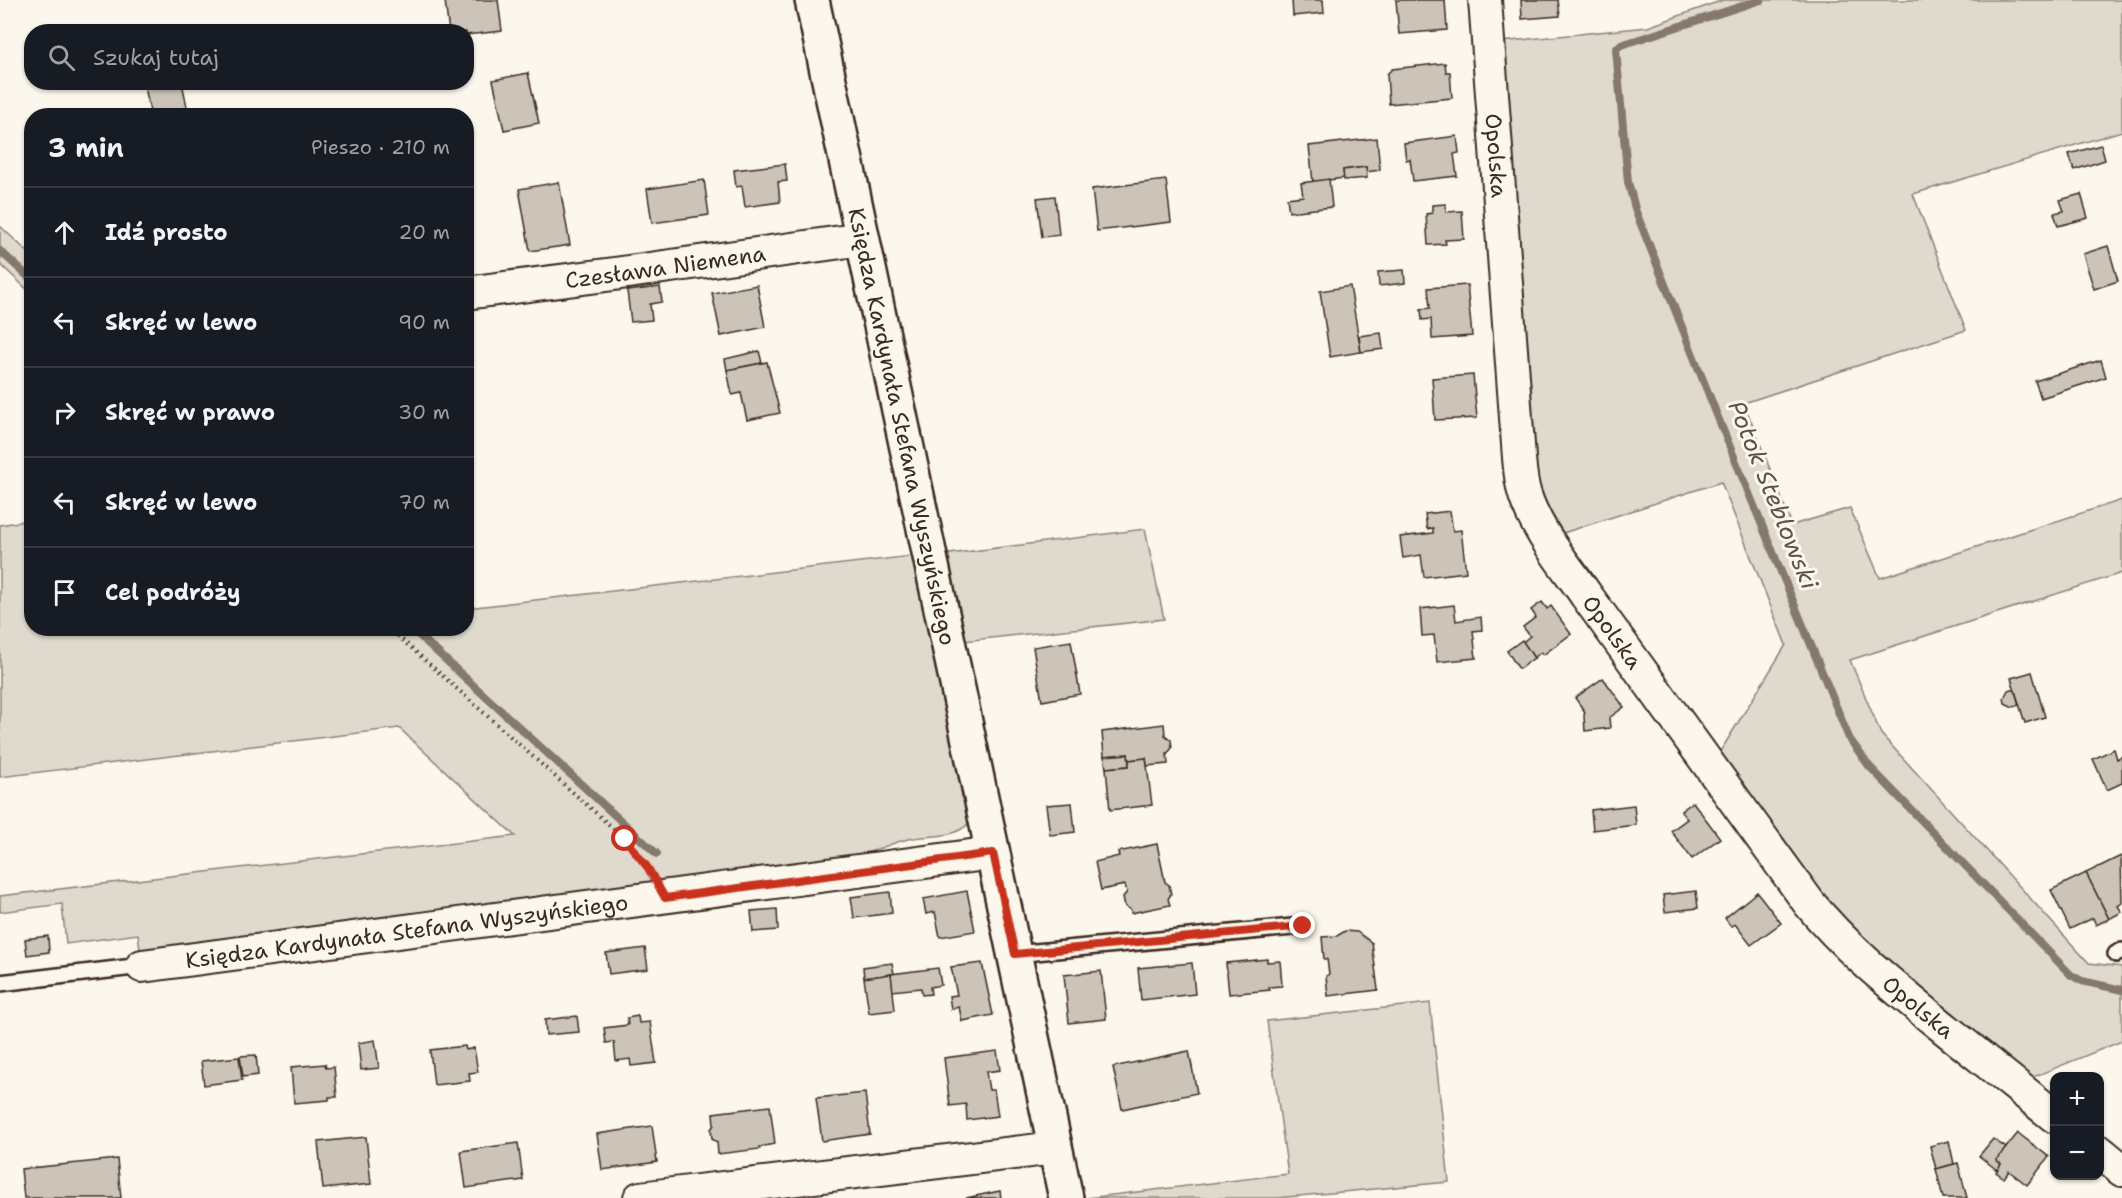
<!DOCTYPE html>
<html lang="pl">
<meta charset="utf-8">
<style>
body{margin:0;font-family:"Shantell Sans",sans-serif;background:#20242c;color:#f1f3f6}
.controls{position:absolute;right:18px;bottom:18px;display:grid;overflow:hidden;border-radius:12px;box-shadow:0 2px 4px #0004}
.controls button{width:54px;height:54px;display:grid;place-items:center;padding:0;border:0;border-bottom:2px solid #363941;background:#171b24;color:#f1f3f6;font:30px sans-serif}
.stop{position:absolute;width:18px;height:18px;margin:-14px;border:4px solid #c8321e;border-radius:50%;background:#fff}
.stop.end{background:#c8321e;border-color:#fff;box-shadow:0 2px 6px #0008}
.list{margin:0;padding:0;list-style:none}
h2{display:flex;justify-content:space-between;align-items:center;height:78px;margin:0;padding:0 24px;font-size:26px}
h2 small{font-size:20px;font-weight:400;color:#9ea1a6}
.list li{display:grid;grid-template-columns:39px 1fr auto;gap:18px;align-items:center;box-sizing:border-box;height:90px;padding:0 24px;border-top:2px solid #363941}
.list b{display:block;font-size:22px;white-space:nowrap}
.list em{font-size:20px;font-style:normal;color:#9ea1a6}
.icon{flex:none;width:33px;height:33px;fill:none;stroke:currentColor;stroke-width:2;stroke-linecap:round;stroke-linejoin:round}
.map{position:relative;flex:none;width:2122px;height:1198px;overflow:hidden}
.search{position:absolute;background:#171b24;box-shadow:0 2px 4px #0004;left:24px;top:24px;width:450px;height:66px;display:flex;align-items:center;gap:15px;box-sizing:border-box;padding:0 21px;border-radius:24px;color:#9ea1a6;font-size:22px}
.panel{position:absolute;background:#171b24;box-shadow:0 2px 4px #0004;left:24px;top:108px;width:450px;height:528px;border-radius:24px}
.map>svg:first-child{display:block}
.green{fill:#dfd9ce;stroke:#8d8276;stroke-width:1.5}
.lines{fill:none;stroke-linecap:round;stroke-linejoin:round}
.stream{stroke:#85796d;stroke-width:8}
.building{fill:#ccc4b9;stroke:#3b2a1e;stroke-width:1.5}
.service-casing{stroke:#3b2a1e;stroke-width:20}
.minor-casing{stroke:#3b2a1e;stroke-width:36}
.tertiary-casing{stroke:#3b2a1e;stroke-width:38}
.path{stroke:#3b2a1e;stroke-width:4;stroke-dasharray:1.5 4.5;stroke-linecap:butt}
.service{stroke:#fbf7ec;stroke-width:15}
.minor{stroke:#fbf7ec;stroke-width:32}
.tertiary{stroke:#fbf7ec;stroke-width:33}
.route{stroke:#c8321e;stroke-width:8}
.labels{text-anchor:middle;stroke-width:6;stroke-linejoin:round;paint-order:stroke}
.street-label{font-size:22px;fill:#3b2a1e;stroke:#fbf7ec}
.water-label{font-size:24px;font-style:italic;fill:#605246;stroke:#fbf7ec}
</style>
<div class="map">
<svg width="2122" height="1198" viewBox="0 0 2122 1198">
<rect width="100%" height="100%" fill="#fbf7ec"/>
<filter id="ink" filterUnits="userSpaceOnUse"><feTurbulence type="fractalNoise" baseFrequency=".0167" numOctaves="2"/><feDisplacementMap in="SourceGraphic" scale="12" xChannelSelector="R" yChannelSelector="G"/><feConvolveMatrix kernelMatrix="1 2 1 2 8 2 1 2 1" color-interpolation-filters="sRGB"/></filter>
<g filter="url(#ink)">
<g class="green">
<polygon points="1723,0 2122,0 2122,131 1913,194 1966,330 1744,403 1792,525 1850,508 1880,578 2122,500 2122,573 1850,660 1881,734 2089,963 2122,967 2122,1041 2023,1081 1830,911 1718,755 1786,645 1721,482 1563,533 1546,509 1535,487 1500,42 1648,27"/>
<polygon points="0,226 31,255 31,293 0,264"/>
<path d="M 31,520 L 32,628 L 466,628 L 467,608 L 920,555 L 970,822 C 954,840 930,834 908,839 C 888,844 869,853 849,860 L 140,950 L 138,934 L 66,944 L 62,904 L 0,912 L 0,896 L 515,836 L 399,728 L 0,777 L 0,525 Z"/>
<polygon points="1145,529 1164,619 964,641 942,555"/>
<polygon points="1430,1003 1449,1182 1277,1198 1087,1198 1288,1174 1267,1021"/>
</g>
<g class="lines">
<g class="stream">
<polyline points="1761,0 1621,45 1616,49 1628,182 1636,212 1721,425 1849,738 1869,766 2071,975 2082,981 2122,990"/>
<polyline points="0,251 32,280"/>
<polyline points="411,628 657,854"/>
</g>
</g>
<g class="building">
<polygon points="458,0 498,0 502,31 466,35 466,32 449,32 445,1"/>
<polygon points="1292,0 1323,0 1324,13 1293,16"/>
<polygon points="1396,0 1445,0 1447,30 1399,34"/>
<polygon points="1521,0 1558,0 1560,16 1522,19"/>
<polygon points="1445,63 1446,72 1450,72 1452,98 1389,104 1387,74 1392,69"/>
<polygon points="528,73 539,123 504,130 493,80"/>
<polygon points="144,82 182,82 188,112 179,116 151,116"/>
<polygon points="1457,136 1459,153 1454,154 1457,176 1413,181 1410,159 1406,160 1404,143"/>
<polygon points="1377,138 1380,170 1366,172 1366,167 1343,170 1344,178 1313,182 1309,146"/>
<polygon points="2101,145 2105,160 2074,170 2069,154"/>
<polygon points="785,164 787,181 778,182 780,202 745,207 742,186 736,187 734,170"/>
<polygon points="1366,167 1367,178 1344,180 1343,170"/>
<polygon points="1329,179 1332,207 1289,212 1287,198 1303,196 1301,183"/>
<polygon points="704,180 709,215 652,223 647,189"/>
<polygon points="1166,180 1171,222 1097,231 1092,189"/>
<polygon points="559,182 570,245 530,251 519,189"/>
<polygon points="2081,194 2088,218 2058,226 2054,213 2064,211 2060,200"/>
<polygon points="1055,196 1059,235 1042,237 1037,198"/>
<polygon points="1446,204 1446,212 1462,211 1464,239 1445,240 1446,244 1428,245 1426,214 1432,213 1432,205"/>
<polygon points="2108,246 2118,281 2094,289 2083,254"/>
<polygon points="1404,270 1405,283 1379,286 1378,272"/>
<polygon points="757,285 765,327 721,336 712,293"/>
<polygon points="1467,285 1472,336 1432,339 1431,319 1422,320 1421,309 1430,308 1428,288"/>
<polygon points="1350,286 1361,352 1330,357 1320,291"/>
<polygon points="660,287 662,302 650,304 652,320 631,322 627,291"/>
<polygon points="1381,333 1383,349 1361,352 1359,336"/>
<polygon points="759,351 762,363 727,370 725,359"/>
<polygon points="2101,360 2106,377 2041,398 2035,381"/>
<polygon points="767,362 780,413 747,420 741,393 732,395 727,370"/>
<polygon points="1473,375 1477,418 1435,420 1432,378"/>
<polygon points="1450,511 1453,531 1461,530 1466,572 1424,577 1421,555 1403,558 1400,537 1433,533 1433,528 1427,529 1425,514"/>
<polygon points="1542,602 1547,609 1551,606 1571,634 1543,655 1541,652 1534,658 1523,642 1530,636 1523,627 1536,617 1531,610"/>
<polygon points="1454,605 1456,621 1481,617 1482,630 1473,631 1476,658 1437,662 1434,635 1422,636 1420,609"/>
<polygon points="1522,640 1534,658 1519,669 1507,651"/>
<polygon points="1071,641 1080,694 1042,701 1033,647"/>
<polygon points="2032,672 2045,717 2025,723 2011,678"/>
<polygon points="1603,678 1624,707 1609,718 1610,728 1585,731 1584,715 1585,712 1575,698"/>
<polygon points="2014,688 2019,705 2013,707 2005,703 2004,698 2008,690"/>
<polygon points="1164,724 1165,735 1171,740 1172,748 1167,754 1168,764 1147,766 1146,758 1129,760 1128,754 1104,756 1102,732"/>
<polygon points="2114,749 2117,759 2122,756 2122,783 2107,790 2093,759"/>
<polygon points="1128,754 1129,766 1106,768 1104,756"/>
<polygon points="1146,758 1152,805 1110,810 1106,768 1129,766 1129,760"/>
<polygon points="1693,802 1720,838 1692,859 1671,831 1687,819 1681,811"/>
<polygon points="1072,803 1075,832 1050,835 1046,805"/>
<polygon points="1634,805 1636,825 1593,830 1591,810"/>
<polygon points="1157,844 1165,882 1169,885 1171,894 1168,899 1170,905 1131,913 1131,910 1125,906 1123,897 1127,892 1125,885 1101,890 1095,862 1119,856 1118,852"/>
<polygon points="2121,856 2122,903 2118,906 2122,912 2109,919 2086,873"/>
<polygon points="2086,873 2109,919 2096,925 2093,918 2070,929 2051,890"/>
<polygon points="967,891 975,931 940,937 935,912 926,914 923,899"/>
<polygon points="1696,891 1698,908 1665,912 1663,895"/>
<polygon points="890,892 892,913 854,918 851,897"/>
<polygon points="1757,892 1781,923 1751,945 1735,924 1731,927 1725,918"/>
<polygon points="777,909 778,930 753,932 751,911"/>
<polygon points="1345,931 1357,932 1372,943 1378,990 1328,996 1326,976 1329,974 1327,959 1324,959 1322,937 1337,936"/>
<polygon points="48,936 49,952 27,955 25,939"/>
<polygon points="645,948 648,969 609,974 606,953"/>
<polygon points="1267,959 1267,962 1280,961 1282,986 1269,987 1270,990 1229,994 1226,963"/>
<polygon points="892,963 894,974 864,978 863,967"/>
<polygon points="982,963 993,1015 962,1021 959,1007 951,1009 949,996 957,995 951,967"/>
<polygon points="1192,963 1195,994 1141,1000 1138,968"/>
<polygon points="938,968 941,985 930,987 931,994 922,995 921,988 892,991 891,974"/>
<polygon points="1101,971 1106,1019 1069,1023 1064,975"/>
<polygon points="891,974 895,1010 869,1013 864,978"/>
<polygon points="577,1016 579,1032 546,1035 545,1020"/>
<polygon points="638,1016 639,1023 650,1022 656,1063 631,1066 630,1059 616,1061 614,1042 606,1043 604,1028 628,1025 627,1018"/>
<polygon points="375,1040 379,1068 361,1070 358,1043"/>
<polygon points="465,1046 466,1050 474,1048 478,1072 469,1073 470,1081 434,1085 430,1050"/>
<polygon points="997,1051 1000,1070 986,1072 989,1090 994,1090 998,1116 967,1120 966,1104 950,1106 944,1058"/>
<polygon points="1189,1051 1197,1093 1122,1109 1113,1067"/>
<polygon points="256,1055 258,1075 243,1077 240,1056"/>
<polygon points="239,1057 242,1080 204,1085 201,1061"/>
<polygon points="325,1064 326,1068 334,1067 337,1097 329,1097 329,1100 294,1103 291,1067"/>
<polygon points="865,1093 870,1134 822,1141 816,1098"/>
<polygon points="770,1106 775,1144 759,1147 760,1149 718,1154 717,1142 712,1139 711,1129 714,1125 713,1113"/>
<polygon points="652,1126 657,1162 602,1170 597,1134"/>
<polygon points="2018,1133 2049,1157 2027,1185 2009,1171 2004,1178 1996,1172 2001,1164 1996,1160"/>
<polygon points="366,1137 371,1184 323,1189 318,1142"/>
<polygon points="1993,1139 2006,1148 1996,1160 2001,1164 1997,1170 1979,1156"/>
<polygon points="1949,1141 1954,1164 1936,1169 1930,1146"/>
<polygon points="518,1143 523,1180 466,1188 461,1151"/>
<polygon points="117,1159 121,1198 24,1198 21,1169"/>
<polygon points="1958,1163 1967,1198 1943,1198 1936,1169"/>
<polygon points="1000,1191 1001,1198 966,1198"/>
</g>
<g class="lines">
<g class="service-casing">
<g id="service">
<polyline points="1015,954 1303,926"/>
<polyline points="2116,954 2122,951"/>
<polyline points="0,983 142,966"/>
</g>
</g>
<g class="minor-casing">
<g id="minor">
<path id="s1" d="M 1485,0 L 1519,458 C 1520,470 1521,483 1525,495 C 1537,532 1564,563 1586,595 L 1809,903 C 1847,949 1887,981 1933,1019 C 1973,1051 2014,1084 2054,1116"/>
<path id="s2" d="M 466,293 L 614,274 L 863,239"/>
<path id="s3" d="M 142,966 L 993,853"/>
<polyline points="2100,1152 2122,1170"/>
<polyline points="640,1198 1055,1148"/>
</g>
</g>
<g class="tertiary-casing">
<g id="tertiary">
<path id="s4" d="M 812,0 L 1066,1198"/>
</g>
</g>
<polyline class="path" points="389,628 625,839 649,871"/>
<use href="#service" class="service"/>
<use href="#minor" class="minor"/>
<use href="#tertiary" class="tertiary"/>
</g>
</g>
<g class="lines" filter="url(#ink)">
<polyline class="route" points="625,839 648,868 665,898 993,853 1015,954 1303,926"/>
</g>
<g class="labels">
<g class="street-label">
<text dy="8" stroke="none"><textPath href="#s1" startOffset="156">Opolska</textPath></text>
<text dy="8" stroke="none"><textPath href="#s2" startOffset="201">Czesława Niemena</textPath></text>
<text dy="8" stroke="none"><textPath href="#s4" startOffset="436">Księdza Kardynała Stefana Wyszyńskiego</textPath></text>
<text dy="8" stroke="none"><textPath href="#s1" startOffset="660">Opolska</textPath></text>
<text dy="8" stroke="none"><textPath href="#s3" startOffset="267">Księdza Kardynała Stefana Wyszyńskiego</textPath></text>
<text dy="8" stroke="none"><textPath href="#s1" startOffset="1146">Opolska</textPath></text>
</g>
<g class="water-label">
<text transform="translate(1773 495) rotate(68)" y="8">Potok Steblowski</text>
</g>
</g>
</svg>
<div class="controls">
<button>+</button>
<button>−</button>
</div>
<div class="stop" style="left:625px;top:839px"></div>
<div class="stop end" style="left:1303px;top:926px"></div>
<div class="search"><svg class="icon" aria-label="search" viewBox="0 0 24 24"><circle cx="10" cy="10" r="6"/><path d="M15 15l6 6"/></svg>Szukaj tutaj</div>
<section class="panel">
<h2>3 min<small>Pieszo · 210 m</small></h2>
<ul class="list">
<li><svg class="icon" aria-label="ahead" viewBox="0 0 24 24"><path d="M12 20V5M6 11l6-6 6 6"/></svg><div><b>Idź prosto</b></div><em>20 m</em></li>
<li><svg class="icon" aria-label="left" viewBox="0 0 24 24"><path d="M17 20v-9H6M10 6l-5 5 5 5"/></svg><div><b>Skręć w lewo</b></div><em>90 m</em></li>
<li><svg class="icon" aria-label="right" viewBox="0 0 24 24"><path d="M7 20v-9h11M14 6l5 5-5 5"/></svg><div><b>Skręć w prawo</b></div><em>30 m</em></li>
<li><svg class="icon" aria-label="left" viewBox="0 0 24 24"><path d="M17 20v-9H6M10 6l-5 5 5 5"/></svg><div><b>Skręć w lewo</b></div><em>70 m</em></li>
<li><svg class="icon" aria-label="arrive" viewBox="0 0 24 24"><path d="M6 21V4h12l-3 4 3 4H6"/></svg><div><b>Cel podróży</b></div></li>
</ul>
</section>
</div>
